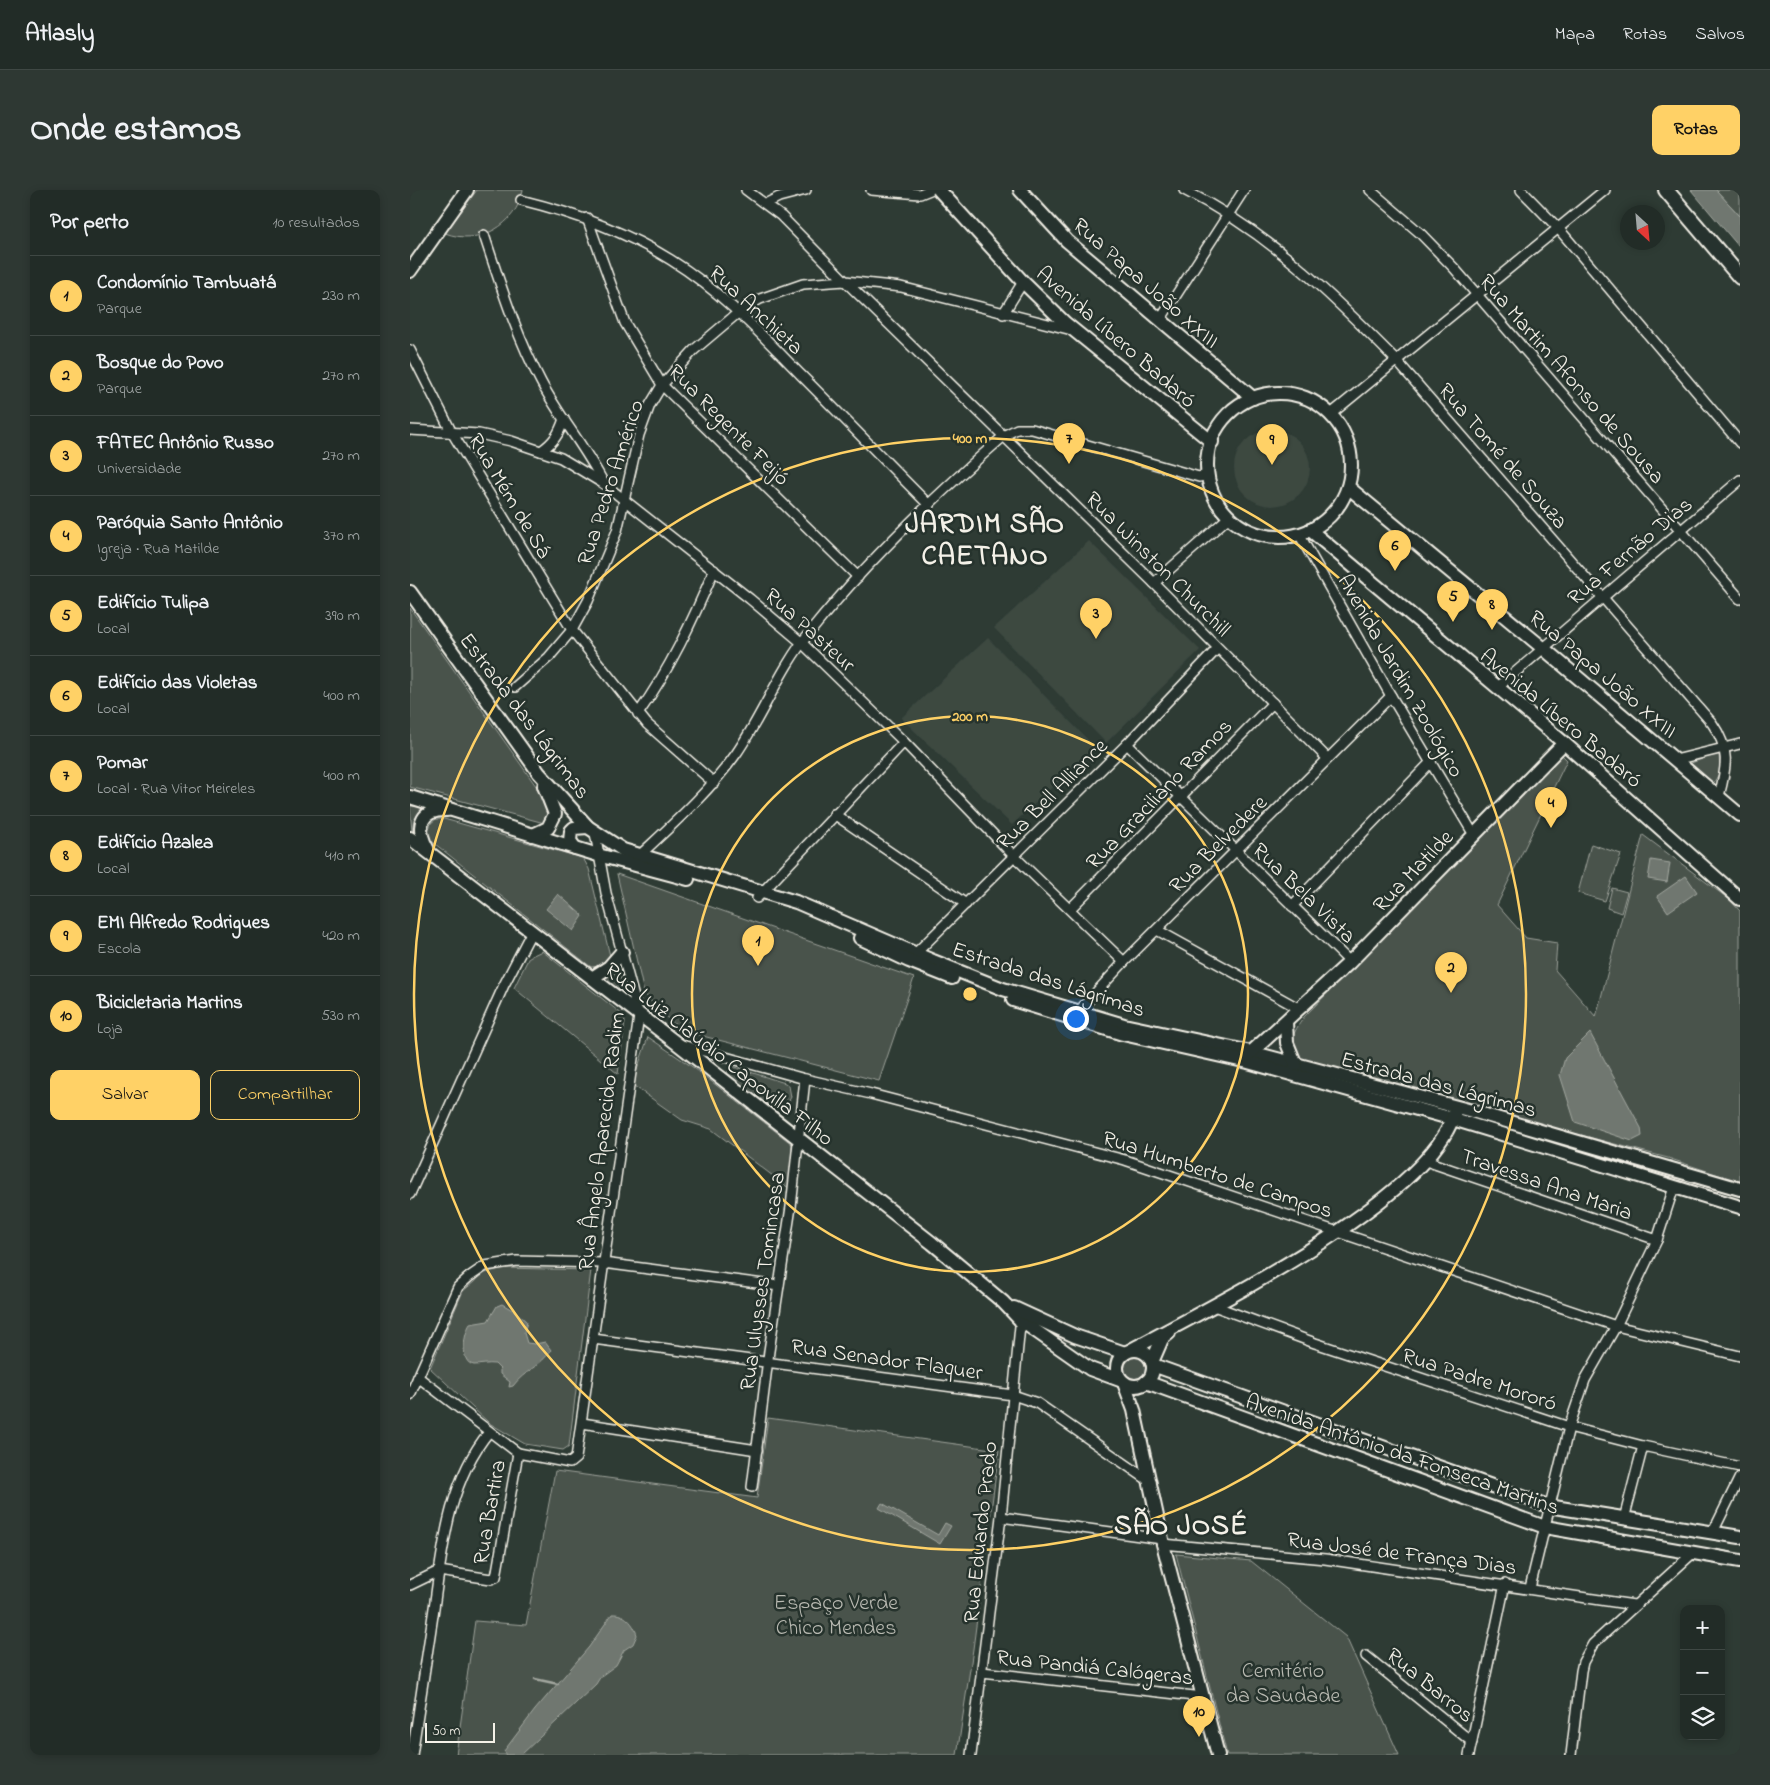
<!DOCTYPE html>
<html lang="pt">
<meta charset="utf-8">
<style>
body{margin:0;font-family:"Indie Flower",sans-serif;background:#2e3833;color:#f1f3f6}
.controls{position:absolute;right:15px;bottom:15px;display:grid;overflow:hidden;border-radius:10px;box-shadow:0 2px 8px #0003}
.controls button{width:45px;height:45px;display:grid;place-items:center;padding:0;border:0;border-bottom:1px solid #3f4844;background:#222c27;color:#f1f3f6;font:25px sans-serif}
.compass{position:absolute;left:1210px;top:15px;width:45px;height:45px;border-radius:50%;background:#222c27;box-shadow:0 2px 8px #0003;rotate:154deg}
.scale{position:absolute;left:15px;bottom:12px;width:70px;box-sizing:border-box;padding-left:5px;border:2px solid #f4f1e8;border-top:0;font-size:14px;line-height:18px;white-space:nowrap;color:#f4f1e8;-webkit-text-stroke:4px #26332d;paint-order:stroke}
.you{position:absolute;left:665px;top:828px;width:18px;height:18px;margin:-12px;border:4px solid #fff;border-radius:50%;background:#1a73e8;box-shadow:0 0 0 8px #1a73e833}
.badge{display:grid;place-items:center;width:32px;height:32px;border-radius:50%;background:#ffd166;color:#111;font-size:16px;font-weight:700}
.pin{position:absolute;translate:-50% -41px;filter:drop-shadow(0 1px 2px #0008)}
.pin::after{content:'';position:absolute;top:26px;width:18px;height:15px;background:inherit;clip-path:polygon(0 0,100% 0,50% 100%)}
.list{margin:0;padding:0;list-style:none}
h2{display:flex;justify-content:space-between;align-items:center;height:65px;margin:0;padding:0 20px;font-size:21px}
h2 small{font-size:16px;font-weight:400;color:#a2a7a7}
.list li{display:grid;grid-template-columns:32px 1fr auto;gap:15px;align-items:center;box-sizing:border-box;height:80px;padding:0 20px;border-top:1px solid #3f4844}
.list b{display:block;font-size:19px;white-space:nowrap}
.list p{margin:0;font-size:16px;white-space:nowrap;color:#a2a7a7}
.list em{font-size:16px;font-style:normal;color:#a2a7a7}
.actions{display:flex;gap:10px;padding:15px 20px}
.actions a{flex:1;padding:11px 0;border:1px solid #ffd166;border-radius:10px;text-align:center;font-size:18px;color:#ffd166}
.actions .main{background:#ffd166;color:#111}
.icon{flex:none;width:28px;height:28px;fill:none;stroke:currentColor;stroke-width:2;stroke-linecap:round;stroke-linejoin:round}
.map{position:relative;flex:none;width:1330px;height:1565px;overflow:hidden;border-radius:10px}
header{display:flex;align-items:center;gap:30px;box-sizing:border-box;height:70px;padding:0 25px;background:#222c27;border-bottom:1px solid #3f4844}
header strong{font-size:24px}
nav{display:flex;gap:28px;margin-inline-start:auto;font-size:18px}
.intro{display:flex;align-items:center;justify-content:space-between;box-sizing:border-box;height:120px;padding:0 30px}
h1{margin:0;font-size:35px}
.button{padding:12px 22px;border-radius:10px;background:#ffd166;color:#111;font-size:18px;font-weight:700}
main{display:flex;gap:30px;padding:0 30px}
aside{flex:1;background:#222c27;border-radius:10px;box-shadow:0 2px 8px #0003}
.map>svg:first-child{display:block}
.built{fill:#3c4841}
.green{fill:#48524c;stroke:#9ea29a}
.water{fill:#6f7770;stroke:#a4a8a0}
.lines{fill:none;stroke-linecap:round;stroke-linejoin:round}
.stream{stroke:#a4a8a0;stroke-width:2.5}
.street-casing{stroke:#f4f1e8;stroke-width:12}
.secondary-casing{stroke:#f4f1e8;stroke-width:16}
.primary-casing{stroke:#f4f1e8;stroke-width:18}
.street{stroke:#26332d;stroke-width:9}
.secondary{stroke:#26332d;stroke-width:12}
.primary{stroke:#26332d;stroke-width:14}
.ring{fill:none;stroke:#ffd166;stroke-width:2.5}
.labels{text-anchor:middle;stroke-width:5;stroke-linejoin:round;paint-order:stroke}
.street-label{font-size:22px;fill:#f4f1e8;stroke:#26332d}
.park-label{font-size:22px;fill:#b8b9b1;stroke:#26332d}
.district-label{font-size:28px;font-weight:bold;letter-spacing:1px;fill:#f4f1e8;stroke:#26332d}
.centre{fill:#ffd166;stroke:#26332d;stroke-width:2.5}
.ring-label{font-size:15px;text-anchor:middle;font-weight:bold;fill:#ffd166;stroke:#26332d;stroke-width:5;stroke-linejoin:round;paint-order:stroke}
</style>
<header>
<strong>Atlasly</strong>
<nav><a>Mapa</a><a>Rotas</a><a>Salvos</a></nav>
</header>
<div class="intro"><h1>Onde estamos</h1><a class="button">Rotas</a></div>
<main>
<aside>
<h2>Por perto<small>10 resultados</small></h2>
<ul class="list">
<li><span class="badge">1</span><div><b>Condomínio Tambuatá</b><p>Parque</p></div><em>230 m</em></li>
<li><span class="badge">2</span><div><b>Bosque do Povo</b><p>Parque</p></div><em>270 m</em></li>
<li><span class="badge">3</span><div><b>FATEC Antônio Russo</b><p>Universidade</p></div><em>270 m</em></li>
<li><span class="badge">4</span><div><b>Paróquia Santo Antônio</b><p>Igreja · Rua Matilde</p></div><em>370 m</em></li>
<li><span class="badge">5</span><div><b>Edifício Tulipa</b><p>Local</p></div><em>390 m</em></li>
<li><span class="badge">6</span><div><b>Edifício das Violetas</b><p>Local</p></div><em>400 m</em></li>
<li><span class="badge">7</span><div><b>Pomar</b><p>Local · Rua Vitor Meireles</p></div><em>400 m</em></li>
<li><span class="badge">8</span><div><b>Edifício Azalea</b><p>Local</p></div><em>410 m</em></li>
<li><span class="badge">9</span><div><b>EMI Alfredo Rodrigues</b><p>Escola</p></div><em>420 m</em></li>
<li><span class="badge">10</span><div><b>Bicicletaria Martins</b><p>Loja</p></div><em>530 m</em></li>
</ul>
<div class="actions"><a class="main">Salvar</a><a>Compartilhar</a></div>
</aside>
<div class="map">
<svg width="1330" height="1565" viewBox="0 0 1330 1565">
<rect width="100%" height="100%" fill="#2e3b34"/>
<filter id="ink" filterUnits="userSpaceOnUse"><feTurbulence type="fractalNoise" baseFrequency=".02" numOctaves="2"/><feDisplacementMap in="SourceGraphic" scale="10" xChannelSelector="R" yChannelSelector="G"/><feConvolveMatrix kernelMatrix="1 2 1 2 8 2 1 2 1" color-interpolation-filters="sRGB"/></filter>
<g filter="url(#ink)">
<g class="built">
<circle cx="862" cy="278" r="38"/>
<polygon points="679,351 790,460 696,553 584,438"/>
<polygon points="578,448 685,557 602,635 491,528"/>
</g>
<g class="green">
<path d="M 67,0 L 113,0 C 106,36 69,56 35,43 Z"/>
<polygon points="1306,0 1327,0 1330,3 1330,26"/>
<polygon points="0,418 143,620 138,634 0,597"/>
<polygon points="1309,563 1310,582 1303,594 1281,573"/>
<path d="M 1151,564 L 1157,570 L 1087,715 L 1116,748 L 1147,753 L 1145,780 L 1186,827 L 1233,645 L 1320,710 L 1330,721 L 1330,992 L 1258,968 L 889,871 C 878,850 882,845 894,827 Z"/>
<polygon points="0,616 16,617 4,630 2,642"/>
<polygon points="26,629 34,629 173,668 179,679 200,766 191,776 181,777 20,650 17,645 21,633"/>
<polygon points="1181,654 1211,664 1195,711 1168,703"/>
<polygon points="207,684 504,788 469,891 273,841 249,821 234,803"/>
<polygon points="1202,698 1217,702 1211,723 1197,718"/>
<polygon points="132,761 213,825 215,832 208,884 104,798 119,767"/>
<polygon points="208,778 215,805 193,788"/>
<polygon points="238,847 284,878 382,954 380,999 301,939 272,930 224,896 226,883"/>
<path d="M 321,876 L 375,893 L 379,896 L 381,907 L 375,918 C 354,921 332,896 317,883 Z"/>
<polygon points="93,1078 181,1080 159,1256 153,1260 115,1254 79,1233 20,1178 53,1101 75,1083"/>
<circle cx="725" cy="1178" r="14"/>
<polygon points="358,1228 589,1260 563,1459 547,1565 46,1565 65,1431 116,1435 145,1281 347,1308"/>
<polygon points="766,1364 841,1371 936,1447 989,1565 817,1565"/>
</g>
<g class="water">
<polygon points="1281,0 1306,0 1330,26 1330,58"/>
<polygon points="1241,670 1260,673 1257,692 1238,689"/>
<polygon points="1276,686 1287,702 1258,722 1247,706"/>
<polygon points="148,704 173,726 163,741 136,719"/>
<polygon points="1180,843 1231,938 1232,946 1222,951 1165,932 1150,885 1155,868"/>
<path d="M 92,1114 L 106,1122 L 117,1132 L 114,1143 L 117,1153 L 125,1154 L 135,1152 L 141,1160 C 131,1176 114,1181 103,1196 L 99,1197 L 100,1192 L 90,1184 L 90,1179 L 85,1174 C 78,1173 70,1175 64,1175 C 49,1173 54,1143 60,1134 L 78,1131 L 87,1116 Z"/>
<polygon points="472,1313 528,1345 535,1333 541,1336 530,1354 469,1318"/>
<path d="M 202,1424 C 215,1423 224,1434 227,1445 L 223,1454 L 214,1460 L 206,1475 L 191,1486 L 186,1494 L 111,1565 L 97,1565 L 94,1561 L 125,1520 L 179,1457 Z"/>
</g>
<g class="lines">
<polyline class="stream" points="125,1489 148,1494"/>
<g class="street-casing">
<g id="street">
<polyline points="336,0 371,26 435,91 744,393 917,568"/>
<polyline points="461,0 510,4 520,0"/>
<path d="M 774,0 C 858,42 921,104 986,170 L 1302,533 C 1320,559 1317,576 1309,606"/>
<polyline points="960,0 1010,43 1044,78 1330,409"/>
<polyline points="1111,0 1148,38 1330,253"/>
<path d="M 111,10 C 164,23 215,41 261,70 C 311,101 351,144 391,185 C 434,228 476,272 519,315"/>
<polyline points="357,13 369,7 396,0"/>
<polyline points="177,28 215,133 252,195 448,387"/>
<path d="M 74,45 C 91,96 106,145 131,192 C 150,228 176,258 194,294"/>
<polyline points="593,124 613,92"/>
<polyline points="750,130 834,0"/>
<polyline points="0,160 41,241 162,440 237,534 304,593"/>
<polyline points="921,224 1195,0"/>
<polyline points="0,240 69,244 101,251 151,268 194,294 340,409 392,453 494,552 604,666 714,772"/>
<path d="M 131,261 C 144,252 149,244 154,229"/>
<polyline points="889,344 981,506 1064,645"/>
<polyline points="744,393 819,327"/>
<polyline points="105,497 139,467 162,440 178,411 207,341 229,245 240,215 252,195 284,160 329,122 350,109 393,94 435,91 491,97 662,140"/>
<polyline points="1087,498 1330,290"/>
<path d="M 228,524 C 260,479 283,430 304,380"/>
<polyline points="717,554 940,772"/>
<polyline points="1265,570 1330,554"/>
<polyline points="424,624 556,714"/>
<path d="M 230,665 C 264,633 299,602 326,564 C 353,525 370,478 401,441 C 458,370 526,305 595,245 L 607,239 L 622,239 L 789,287 L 798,285"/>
<polyline points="347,708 494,552"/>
<polyline points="882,716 1021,572"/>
<polyline points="660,719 863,513"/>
<polyline points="747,740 888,818"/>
<polyline points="503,766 717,554 807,459"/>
<polyline points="666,824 714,772 981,506"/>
<polyline points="272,855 395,889 461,904 715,970 1206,1136 1330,1166"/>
<polyline points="1016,971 1247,1050"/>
<polyline points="0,1004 94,795 122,741"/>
<polyline points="804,1116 905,1153 1159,1237 1233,1256 1330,1277"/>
<polyline points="183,1149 603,1205 627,1213 741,1292"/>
<polyline points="8,1187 108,1263 160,1273 166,1268 229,826 196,703 185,643"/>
<polyline points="0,1205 48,1097 59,1087 75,1076 107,1071 193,1073 369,1096"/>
<polyline points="172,1233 347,1260"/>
<polyline points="342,1297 359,1161 381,1017 395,889"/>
<polyline points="591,1327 752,1349"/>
<polyline points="1214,1329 1233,1256"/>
<polyline points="1303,1342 1330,1287"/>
<polyline points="753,1354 915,1369 1224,1415"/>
<polyline points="0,1395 29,1381 81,1389 86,1387 108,1263"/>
<polyline points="1120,1398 1159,1237 1175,1190 1206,1136 1247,1050 1264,997"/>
<polyline points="956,1466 1062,1552"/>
<polyline points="572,1482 793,1507"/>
<path d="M 2,1565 C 9,1518 16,1472 23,1425 C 32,1363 37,1293 79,1242"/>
<polyline points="561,1565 591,1327 611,1126"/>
<polyline points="1059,1565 1095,1394"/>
<polyline points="1161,1565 1171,1481 1173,1472 1183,1454 1283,1363"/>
</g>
</g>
<g class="secondary-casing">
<g id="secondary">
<polyline points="529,0 613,92 655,133 802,252"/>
<polyline points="610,0 657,51 843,208"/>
<polyline points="0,81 57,0"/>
<circle cx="869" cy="275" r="72"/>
<polyline points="938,297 1133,458 1330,625"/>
<polyline points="900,340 1154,553 1330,709"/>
<polyline points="0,402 129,583 178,637 213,660 386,712 523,771 593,799 714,835 841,862 1062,921 1330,999"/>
<polyline points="0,607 188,665 278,689"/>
<polyline points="123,645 138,638 145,624 134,596"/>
<polyline points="0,648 269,855 522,1053 593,1112 610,1130 680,1179 710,1190"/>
<polyline points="165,658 160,651 161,641 164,638 178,637"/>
<path d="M 18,660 C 6,639 8,619 37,620"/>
<polyline points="450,748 499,771 542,788"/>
<polyline points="182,788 199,777 212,762"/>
<polyline points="603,810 713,844 838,872 1043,929 1330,1017"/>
<polyline points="876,831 877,853 886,875"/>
<polyline points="836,867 940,772 1154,553"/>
<polyline points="604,1118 665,1146 715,1163"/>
<circle cx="725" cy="1178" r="18"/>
<path d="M 721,1160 C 801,1116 1022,1009 1045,921"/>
<polyline points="742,1172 752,1149 759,1143"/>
<polyline points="743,1175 1138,1316 1330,1347"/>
<polyline points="736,1192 1135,1337 1330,1371"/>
<polyline points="714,1193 724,1220 753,1354 808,1565"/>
</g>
</g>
<g class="primary-casing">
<polyline id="primary" points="1256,0 1330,87"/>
</g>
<use href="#street" class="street"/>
<use href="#secondary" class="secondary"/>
<use href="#primary" class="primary"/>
</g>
</g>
<g class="ring">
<circle cx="560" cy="804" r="278"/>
<circle cx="560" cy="804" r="556"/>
</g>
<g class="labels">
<g class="street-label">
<text transform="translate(737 92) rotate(41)" y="8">Rua Papa João XXIII</text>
<text transform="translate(347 119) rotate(43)" y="8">Rua Anchieta</text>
<text transform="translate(707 146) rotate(41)" y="8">Avenida Líbero Badaró</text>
<text transform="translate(1163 188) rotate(49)" y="8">Rua Martim Afonso de Sousa</text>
<text transform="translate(320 234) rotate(45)" y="8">Rua Regente Feijó</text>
<text transform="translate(1094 265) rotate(49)" y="8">Rua Tomé de Souza</text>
<text transform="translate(199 292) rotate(-72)" y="8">Rua Pedro Américo</text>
<text transform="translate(101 305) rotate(59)" y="8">Rua Mém de Sá</text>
<text transform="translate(1219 360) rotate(-40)" y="8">Rua Fernão Dias</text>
<text transform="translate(749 373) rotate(45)" y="8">Rua Winston Churchill</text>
<text transform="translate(401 439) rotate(42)" y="8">Rua Pasteur</text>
<text transform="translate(1194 483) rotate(40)" y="8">Rua Papa João XXIII</text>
<text transform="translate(992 485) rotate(60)" y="8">Avenida Jardim Zoológico</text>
<text transform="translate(116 525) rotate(53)" y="8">Estrada das Lágrimas</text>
<text transform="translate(1152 527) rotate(40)" y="8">Avenida Líbero Badaró</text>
<text transform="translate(641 603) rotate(-45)" y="8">Rua Bell Alliance</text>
<text transform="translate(748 603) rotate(-46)" y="8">Rua Graciliano Ramos</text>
<text transform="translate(807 653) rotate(-45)" y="8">Rua Belvedere</text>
<text transform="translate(1002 680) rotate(-46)" y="8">Rua Matilde</text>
<text transform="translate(895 702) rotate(44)" y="8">Rua Bela Vista</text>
<text transform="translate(639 788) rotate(18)" y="8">Estrada das Lágrimas</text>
<text transform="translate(310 863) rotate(38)" y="8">Rua Luiz Claúdio Capovilla Filho</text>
<text transform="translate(1029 893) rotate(15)" y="8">Estrada das Lágrimas</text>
<text transform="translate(190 951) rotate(-83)" y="8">Rua Ângelo Aparecido Radim</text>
<text transform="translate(808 983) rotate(18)" y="8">Rua Humberto de Campos</text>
<text transform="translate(1137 993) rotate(19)" y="8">Travessa Ana Maria</text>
<text transform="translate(351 1091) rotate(-82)" y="8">Rua Ulysses Tomincasa</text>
<text transform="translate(477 1168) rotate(8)" y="8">Rua Senador Flaquer</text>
<text transform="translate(1070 1188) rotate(18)" y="8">Rua Padre Mororó</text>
<text transform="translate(993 1263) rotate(19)" y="8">Avenida Antônio da Fonseca Martins</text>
<text transform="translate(78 1322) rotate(-80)" y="8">Rua Bartira</text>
<text transform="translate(569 1342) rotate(-84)" y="8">Rua Eduardo Prado</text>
<text transform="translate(992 1362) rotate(7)" y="8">Rua José de França Dias</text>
<text transform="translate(685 1476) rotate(6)" y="8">Rua Pandiá Calógeras</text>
<text transform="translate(1021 1494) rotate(39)" y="8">Rua Barros</text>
</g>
<g class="park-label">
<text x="426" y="1419">Espaço Verde<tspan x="426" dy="25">Chico Mendes</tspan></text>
<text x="873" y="1487">Cemitério<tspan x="873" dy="25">da Saudade</tspan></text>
</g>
<g class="district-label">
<text x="575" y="342">JARDIM SÃO<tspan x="575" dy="32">CAETANO</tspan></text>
<text x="771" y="1344">SÃO JOSÉ</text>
</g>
</g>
<circle cx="560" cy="804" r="8" class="centre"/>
<g class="ring-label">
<text x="560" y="253">400 m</text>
<text x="560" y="531">200 m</text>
</g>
</svg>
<div class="controls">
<button>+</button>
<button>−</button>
<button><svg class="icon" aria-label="layers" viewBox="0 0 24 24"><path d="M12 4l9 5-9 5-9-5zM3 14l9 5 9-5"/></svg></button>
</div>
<svg class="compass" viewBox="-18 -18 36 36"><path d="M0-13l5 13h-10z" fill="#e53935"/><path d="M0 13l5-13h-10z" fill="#a2a7a7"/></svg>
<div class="scale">50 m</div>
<div class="you"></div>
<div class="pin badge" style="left:348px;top:776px">1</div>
<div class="pin badge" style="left:1041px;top:803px">2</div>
<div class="pin badge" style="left:686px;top:449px">3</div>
<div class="pin badge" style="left:1141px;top:638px">4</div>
<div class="pin badge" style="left:1043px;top:432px">5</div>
<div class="pin badge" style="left:985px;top:381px">6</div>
<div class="pin badge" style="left:659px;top:274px">7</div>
<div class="pin badge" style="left:1082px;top:440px">8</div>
<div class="pin badge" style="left:862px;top:275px">9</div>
<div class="pin badge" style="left:789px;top:1547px">10</div>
</div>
</main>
